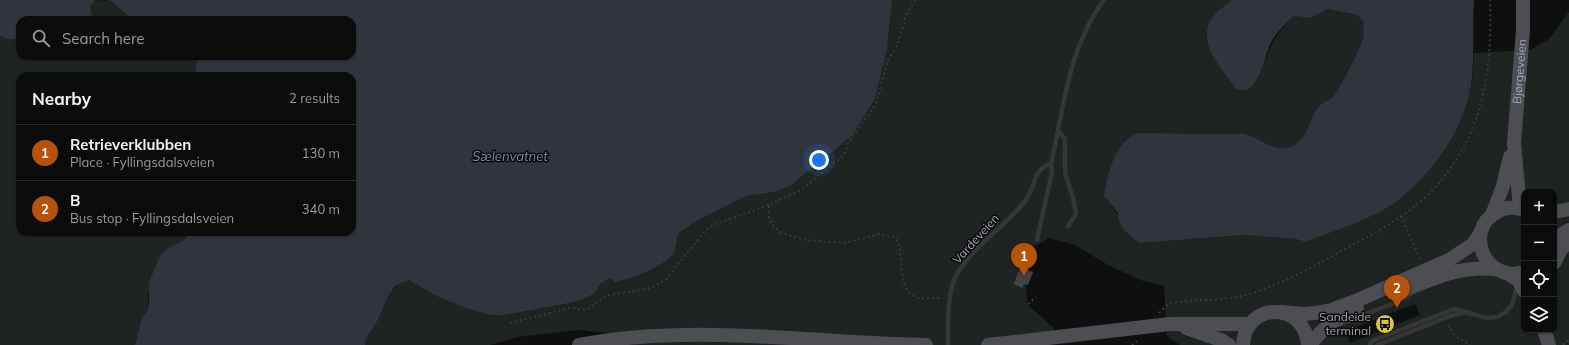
<!DOCTYPE html>
<meta charset="utf-8">
<style>
body{margin:0;font-family:Mulish,sans-serif;background:#141415;color:#f1f3f6}
.controls{position:absolute;right:12px;bottom:12px;display:grid;overflow:hidden;border-radius:8px;box-shadow:0 1px 3px #0004}
.controls button{width:36px;height:36px;display:grid;place-items:center;padding:0;border:0;border-bottom:1px solid #2b2b2d;background:#0b0b0c;color:#f1f3f6;font:20px sans-serif}
.you{position:absolute;left:819px;top:160px;width:14px;height:14px;margin:-10px;border:3px solid #fff;border-radius:50%;background:#1a73e8;box-shadow:0 0 0 6px #1a73e833}
.badge{display:grid;place-items:center;width:26px;height:26px;border-radius:50%;background:#b45309;color:#fff;font-size:13px;font-weight:700}
.pin{position:absolute;translate:-50% -33px;filter:drop-shadow(0 1px 2px #0008)}
.pin::after{content:'';position:absolute;top:21px;width:14px;height:12px;background:inherit;clip-path:polygon(0 0,100% 0,50% 100%)}
.list{margin:0;padding:0;list-style:none}
h2{display:flex;justify-content:space-between;align-items:center;height:52px;margin:0;padding:0 16px;font-size:17px}
h2 small{font-size:13px;font-weight:400;color:#9a9b9d}
.list li{display:grid;grid-template-columns:26px 1fr auto;gap:12px;align-items:center;box-sizing:border-box;height:56px;padding:0 16px;border-top:1px solid #2b2b2d}
.list b{display:block;font-size:15px;white-space:nowrap}
.list p{margin:0;font-size:13px;white-space:nowrap;color:#9a9b9d}
.list em{font-size:13px;font-style:normal;color:#9a9b9d}
.icon{flex:none;width:22px;height:22px;fill:none;stroke:currentColor;stroke-width:2;stroke-linecap:round;stroke-linejoin:round}
.map{position:relative;flex:none;width:1569px;height:345px;overflow:hidden}
.search{position:absolute;background:#0b0b0c;box-shadow:0 1px 3px #0004;left:16px;top:16px;width:340px;height:44px;display:flex;align-items:center;gap:10px;box-sizing:border-box;padding:0 14px;border-radius:12px;color:#9a9b9d;font-size:15px}
.panel{position:absolute;background:#0b0b0c;box-shadow:0 1px 3px #0004;left:16px;top:72px;width:340px;height:164px;border-radius:12px}
.map>svg:first-child{display:block}
.green{fill:#1e2421;fill-rule:evenodd}
.water{fill:#30353d}
.building{fill:#444448}
.lines{fill:none;stroke-linecap:round;stroke-linejoin:round}
.path{stroke:#39393e;stroke-width:2;stroke-dasharray:2 3;stroke-linecap:butt}
.service{stroke:#36363a;stroke-width:4.5}
.primary{stroke:#4d4d53;stroke-width:14}
.labels{text-anchor:middle;stroke-width:3;stroke-linejoin:round;paint-order:stroke}
.street-label{font-size:12px;fill:#a2a3af;stroke:#0a0a0b}
.poi-label{font-size:12px;fill:#a2a3af;stroke:#0a0a0b;text-anchor:end}
.water-label{font-size:13px;font-style:italic;fill:#7c8ba7;stroke:#0a0a0b}
</style>
<div class="map">
<svg width="1569" height="345" viewBox="0 0 1569 345">
<rect width="100%" height="100%" fill="#0f0f10"/>
<g class="green">
<polygon points="95,0 111,1 133,20 93,20 90,6"/>
<path d="M 892,0 L 1232,0 L 1213,17 L 1257,81 C 1267,55 1273,36 1293,16 L 1311,18 L 1328,9 L 1357,15 L 1363,21 C 1363,27 1364,34 1363,39 C 1362,45 1338,91 1334,96 C 1329,101 1320,103 1317,109 C 1308,123 1305,145 1286,148 C 1271,150 1259,137 1244,134 L 1138,133 L 1104,196 L 1139,243 L 1244,235 L 1296,239 L 1305,242 C 1335,230 1367,219 1395,202 C 1401,198 1406,193 1411,188 C 1440,161 1462,127 1471,87 C 1473,76 1473,64 1474,53 L 1530,50 L 1549,39 L 1569,12 L 1569,345 L 1180,345 L 1167,336 L 1164,286 L 1143,281 L 1108,265 L 1075,245 L 1049,238 L 1025,252 L 1027,304 L 1054,328 L 1045,345 L 634,345 L 623,334 L 578,330 L 518,337 L 490,345 L 365,345 L 365,340 L 378,320 L 386,300 L 396,286 L 409,280 L 434,295 L 491,315 L 505,315 L 575,302 L 594,294 L 601,283 L 610,278 L 615,282 C 640,279 657,263 677,247 L 678,234 L 693,223 L 746,196 L 774,192 L 790,186 L 852,136 L 875,99 L 887,49 ZM 1524,192 L 1554,192 L 1554,330 L 1524,330 ZM 1415,304 L 1420,315 L 1350,343 L 1346,331 Z"/>
<path d="M 0,36 L 7,39 L 20,39 L 20,56 L 197,56 L 195,76 L 20,76 L 20,232 L 190,232 L 186,240 L 179,243 C 173,252 149,287 148,295 C 147,303 151,312 142,317 L 135,345 L 0,345 Z"/>
</g>
<g class="water">
<polygon points="0,0 95,0 90,6 93,20 20,20 20,39 7,39 0,36"/>
<path d="M 107,0 L 892,0 L 887,49 L 875,99 L 852,136 L 790,186 L 774,192 L 746,196 L 693,223 L 678,234 C 676,241 678,248 672,255 C 662,267 630,280 615,282 L 610,278 L 601,283 L 594,294 L 575,302 L 505,315 L 491,315 L 466,308 L 434,295 L 409,280 L 395,286 L 386,300 L 378,320 L 365,340 L 365,345 L 135,345 L 142,317 C 154,310 146,289 151,277 C 155,270 158,257 164,252 C 173,243 184,245 190,232 L 352,232 L 352,76 L 195,76 L 197,56 L 352,56 L 352,20 L 133,20 L 111,1 Z"/>
<path d="M 1232,0 L 1474,0 C 1472,28 1475,57 1471,85 C 1464,130 1432,174 1397,201 C 1371,220 1335,230 1305,242 L 1296,239 L 1244,235 L 1139,243 L 1125,231 L 1118,219 L 1118,213 L 1104,196 C 1108,173 1114,143 1138,133 L 1244,134 C 1259,137 1271,150 1286,148 C 1305,145 1308,123 1317,109 C 1320,103 1329,101 1334,96 C 1338,91 1362,45 1363,39 C 1364,34 1363,27 1363,21 L 1357,15 L 1328,9 L 1311,18 L 1293,16 C 1284,25 1275,34 1270,45 C 1263,59 1259,98 1236,89 C 1223,70 1194,41 1213,17 C 1218,10 1226,5 1232,0 Z"/>
</g>
<polygon class="building" points="1020,267 1033,272 1028,285 1024,284 1022,288 1014,284"/>
<g class="lines">
<g class="path">
<path d="M 915,0 L 905,16 L 905,21 L 896,48 L 888,60 L 876,104 L 848,143 L 844,155 L 801,190 L 769,205 L 769,219 L 774,227 L 780,232 L 805,240 L 845,243 L 879,234 L 894,237 C 908,248 892,291 919,298 C 926,299 935,298 942,298"/>
<polyline points="1401,216 1420,259"/>
<polyline points="1028,304 1036,297"/>
<path d="M 1159,313 L 1168,304 C 1193,298 1221,302 1246,295 C 1281,285 1315,266 1347,248 C 1365,238 1385,228 1402,216 C 1477,163 1493,87 1490,0"/>
<polyline points="510,323 570,308 587,310 605,296 651,288 666,279 706,230 713,225 769,205"/>
<polyline points="1448,325 1455,336 1470,345"/>
<polyline points="1132,345 1137,341"/>
<polyline points="1563,345 1569,340"/>
</g>
<g class="service">
<polyline points="1059,132 1065,139 1065,173 1073,198 1076,214 1068,226"/>
<polyline points="1037,240 1052,172 1051,164"/>
<polyline points="1338,325 1407,298 1413,292"/>
<path d="M 948,345 C 948,326 947,296 955,278 C 971,247 1004,228 1025,201 C 1036,187 1033,168 1051,164 C 1064,108 1068,47 1104,0"/>
<polyline points="1370,345 1372,341 1454,309 1487,318 1497,317 1506,312 1512,305 1517,286"/>
<polyline points="1377,345 1450,316 1466,312"/>
</g>
<g class="primary">
<path id="s1" d="M 1520,208 L 1514,143 L 1523,30 L 1523,0"/>
<path d="M 1524,210 C 1515,207 1505,207 1497,212 C 1462,231 1486,284 1524,272"/>
<polyline points="1554,212 1569,209"/>
<polyline points="1492,215 1503,186 1510,157"/>
<polyline points="1554,239 1569,230"/>
<polyline points="1554,263 1560,251 1569,240"/>
<polyline points="1509,274 1519,281 1524,291"/>
<path d="M 1407,289 C 1439,276 1461,266 1496,269"/>
<polyline points="1281,312 1304,314 1316,313 1331,310 1358,300 1449,260 1473,244 1480,234"/>
<polyline points="1186,328 1221,340 1229,345"/>
<polyline points="1544,330 1549,345"/>
<path d="M 579,345 C 694,323 811,343 926,345"/>
<polyline points="988,345 1170,324 1250,324"/>
<path d="M 1243,345 C 1245,301 1305,301 1308,345"/>
<path d="M 1310,345 C 1322,328 1337,317 1357,309"/>
</g>
</g>
<defs>
<g id="bus-disc" transform="scale(1)"><circle r="9.5" fill="#d9c43e" stroke="#0a0a0b"/><path d="M-5-6H5V4H4V6H2V4H-2V6H-4V4H-5ZM-3.5-4V0h7V-4ZM-3.5 1.2v1.5H-2V1.2ZM2 1.2v1.5H3.5V1.2Z" fill="#111"/></g>
</defs>
<g fill-rule="evenodd">
<use href="#bus-disc" x="1385" y="324"/>
</g>
<g class="labels">
<g class="street-label">
<text dy="4" stroke="none"><textPath href="#s1" startOffset="137">Bjørgeveien</textPath></text>
<text transform="translate(976 239) rotate(-48)" y="4">Vardeveien</text>
</g>
<g class="poi-label">
<text x="1371" y="321">Sandeide<tspan x="1371" dy="14">terminal</tspan></text>
</g>
<g class="water-label">
<text x="510" y="161">Sælenvatnet</text>
</g>
</g>
</svg>
<div class="controls">
<button>+</button>
<button>−</button>
<button><svg class="icon" aria-label="locate" viewBox="0 0 24 24"><circle cx="12" cy="12" r="6"/><path d="M12 2v4M12 18v4M2 12h4M18 12h4"/></svg></button>
<button><svg class="icon" aria-label="layers" viewBox="0 0 24 24"><path d="M12 4l9 5-9 5-9-5zM3 14l9 5 9-5"/></svg></button>
</div>
<div class="you"></div>
<div class="pin badge" style="left:1024px;top:276px">1</div>
<div class="pin badge" style="left:1397px;top:308px">2</div>
<div class="search"><svg class="icon" aria-label="search" viewBox="0 0 24 24"><circle cx="10" cy="10" r="6"/><path d="M15 15l6 6"/></svg>Search here</div>
<section class="panel">
<h2>Nearby<small>2 results</small></h2>
<ul class="list">
<li><span class="badge">1</span><div><b>Retrieverklubben</b><p>Place · Fyllingsdalsveien</p></div><em>130 m</em></li>
<li><span class="badge">2</span><div><b>B</b><p>Bus stop · Fyllingsdalsveien</p></div><em>340 m</em></li>
</ul>
</section>
</div>
